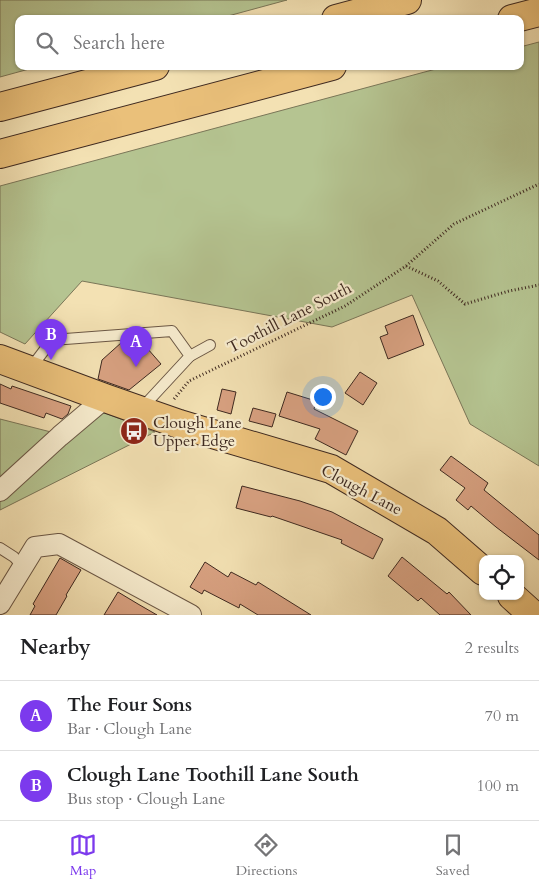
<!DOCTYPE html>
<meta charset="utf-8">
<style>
body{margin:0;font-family:Cardo,serif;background:#f2f2f2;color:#202124}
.controls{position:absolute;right:15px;bottom:15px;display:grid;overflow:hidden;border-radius:10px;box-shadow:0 1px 4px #0004}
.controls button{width:45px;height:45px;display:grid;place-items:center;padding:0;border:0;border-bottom:1px solid #e0e0e0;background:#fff;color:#202124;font:25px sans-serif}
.you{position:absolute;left:322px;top:396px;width:18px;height:18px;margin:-12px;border:4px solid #fff;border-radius:50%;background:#1a73e8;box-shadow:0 0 0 8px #1a73e833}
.badge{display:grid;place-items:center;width:32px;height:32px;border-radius:50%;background:#7c3aed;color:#fff;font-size:16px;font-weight:700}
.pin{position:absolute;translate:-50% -41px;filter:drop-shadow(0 1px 2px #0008)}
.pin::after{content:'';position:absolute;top:26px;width:18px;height:15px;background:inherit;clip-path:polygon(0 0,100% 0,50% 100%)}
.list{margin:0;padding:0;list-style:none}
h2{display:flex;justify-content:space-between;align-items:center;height:65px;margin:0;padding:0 20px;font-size:21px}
h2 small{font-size:16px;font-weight:400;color:#757577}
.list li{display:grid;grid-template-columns:32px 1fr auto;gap:15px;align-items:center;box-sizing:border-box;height:70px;padding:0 20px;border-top:1px solid #e0e0e0}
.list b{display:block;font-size:19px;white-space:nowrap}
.list p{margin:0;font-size:16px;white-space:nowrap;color:#757577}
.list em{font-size:16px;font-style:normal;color:#757577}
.icon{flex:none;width:28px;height:28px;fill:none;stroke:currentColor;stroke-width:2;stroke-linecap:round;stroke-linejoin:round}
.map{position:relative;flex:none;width:539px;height:615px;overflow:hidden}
.search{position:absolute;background:#fff;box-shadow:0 1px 4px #0004;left:15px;right:15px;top:15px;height:55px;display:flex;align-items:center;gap:12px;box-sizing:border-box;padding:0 18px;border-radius:10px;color:#757577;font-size:19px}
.sheet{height:205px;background:#fff}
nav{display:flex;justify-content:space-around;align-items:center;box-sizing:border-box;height:70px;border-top:1px solid #e0e0e0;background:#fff;font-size:14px;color:#757577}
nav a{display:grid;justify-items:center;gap:2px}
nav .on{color:#7c3aed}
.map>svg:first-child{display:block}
.green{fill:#b5c491;stroke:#7a7658}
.building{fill:#d8a181;stroke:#3e2920}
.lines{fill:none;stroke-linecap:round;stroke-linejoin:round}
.lane-casing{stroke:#6b5745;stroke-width:12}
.street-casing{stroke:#6b5745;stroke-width:22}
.primary-casing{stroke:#3e2920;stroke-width:30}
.highway-casing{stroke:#3e2920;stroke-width:30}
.path{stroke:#3e2920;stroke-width:3;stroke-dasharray:1 2.5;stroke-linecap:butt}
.lane{stroke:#f7ecce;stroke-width:10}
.street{stroke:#f7ecce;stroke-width:20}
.primary{stroke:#eac07a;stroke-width:28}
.highway{stroke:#eac07a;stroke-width:28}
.labels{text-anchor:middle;stroke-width:4.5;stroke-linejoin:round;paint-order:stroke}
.street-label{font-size:16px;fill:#3e2920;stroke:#f7ecce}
.poi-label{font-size:16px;fill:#3e2920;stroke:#f7ecce;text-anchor:start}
</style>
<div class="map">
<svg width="539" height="615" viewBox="0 0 539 615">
<rect width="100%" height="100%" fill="#f3e1b3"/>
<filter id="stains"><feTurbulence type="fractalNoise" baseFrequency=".004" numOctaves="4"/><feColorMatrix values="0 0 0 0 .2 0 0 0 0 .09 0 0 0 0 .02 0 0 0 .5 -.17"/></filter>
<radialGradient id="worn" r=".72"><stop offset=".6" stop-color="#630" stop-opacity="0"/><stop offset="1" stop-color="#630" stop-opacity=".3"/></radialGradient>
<g class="green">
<polygon points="0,0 287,0 217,19 19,19 19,66 40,66 0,77"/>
<polygon points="539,42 539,466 470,424 412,295 332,327 82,281 25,344 0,332 0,186 447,66 520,66 520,47"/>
<polygon points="97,410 155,432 0,510 0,499"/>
<polygon points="0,419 51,432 0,478"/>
</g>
<g class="building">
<polygon points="413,315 424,345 388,359 380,337 388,334 385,326"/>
<polygon points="138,340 140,340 161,364 129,390 98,379 102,360 122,342 126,341 132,348"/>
<polygon points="360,372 377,383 363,405 345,393"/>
<polygon points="0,384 11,389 12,386 71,406 68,414 62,419 46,413 44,418 0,403"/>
<polygon points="222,389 236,392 231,414 217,410"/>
<polygon points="287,392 316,401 314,409 358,431 346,455 315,439 320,429 279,416"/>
<polygon points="253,408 276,414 272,427 249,421"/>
<polygon points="451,456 488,483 484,490 539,535 539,560 496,527 471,506 468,510 456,500 465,488 440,470"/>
<polygon points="242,486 300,501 332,512 383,539 373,559 341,543 342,540 272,516 271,517 236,508"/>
<polygon points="402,557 447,594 449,592 471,615 440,615 421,598 418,601 388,576"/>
<polygon points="60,558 81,570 66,595 67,596 56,615 30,615 35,606 33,604"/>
<polygon points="205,562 228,577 231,572 256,585 258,582 311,615 258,615 240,604 239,608 204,590 202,594 190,587"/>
<polygon points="118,592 138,604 157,615 104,615"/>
</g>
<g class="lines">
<g class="lane-casing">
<g id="lane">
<polyline points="190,356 210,345"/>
<polyline points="30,369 52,340 172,331 190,356 141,409"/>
<polyline points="0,548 14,557 23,567"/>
</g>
</g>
<g class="street-casing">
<g id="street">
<polyline points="0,491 60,436 105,398"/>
<polyline points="0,604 35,547 59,544 191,615"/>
</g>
</g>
<g class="primary-casing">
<g id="primary">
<polyline points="0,359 105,398 179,424 331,469 437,531 483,571"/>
<polyline points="512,596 533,615"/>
</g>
</g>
<g class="highway-casing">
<g id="highway">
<polyline points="336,19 407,0"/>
<polyline points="512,19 539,12"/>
<polyline points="0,107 155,66"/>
<polyline points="0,154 332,66"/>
</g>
</g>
<g class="path">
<polyline points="406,266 438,281 465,304 509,291 539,285"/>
<polyline points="174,399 189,381 345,306 406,266 454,224 539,184"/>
</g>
<use href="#lane" class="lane"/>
<use href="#street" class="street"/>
<use href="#primary" class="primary"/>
<use href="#highway" class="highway"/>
</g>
<defs>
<g id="bus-disc" transform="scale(1.4375)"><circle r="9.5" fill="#8f2418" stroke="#f7ecce"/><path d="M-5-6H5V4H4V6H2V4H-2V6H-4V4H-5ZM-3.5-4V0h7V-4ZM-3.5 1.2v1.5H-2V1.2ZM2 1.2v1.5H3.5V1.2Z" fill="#fff"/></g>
</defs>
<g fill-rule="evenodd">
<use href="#bus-disc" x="134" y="431"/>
</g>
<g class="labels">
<g class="street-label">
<text transform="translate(289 317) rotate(-27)" y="6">Toothill Lane South</text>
<text transform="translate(362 489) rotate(28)" y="6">Clough Lane</text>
</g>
<g class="poi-label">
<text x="153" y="428">Clough Lane<tspan x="153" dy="18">Upper Edge</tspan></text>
</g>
</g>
<rect width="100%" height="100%" filter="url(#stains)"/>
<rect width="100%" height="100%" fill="url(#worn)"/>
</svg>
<div class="controls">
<button><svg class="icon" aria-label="locate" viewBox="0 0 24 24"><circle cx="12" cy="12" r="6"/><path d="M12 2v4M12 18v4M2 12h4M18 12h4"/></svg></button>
</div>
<div class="you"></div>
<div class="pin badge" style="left:136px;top:367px">A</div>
<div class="pin badge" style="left:51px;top:360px">B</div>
<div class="search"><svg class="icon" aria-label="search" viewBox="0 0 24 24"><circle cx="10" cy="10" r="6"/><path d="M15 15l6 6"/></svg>Search here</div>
</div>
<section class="sheet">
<h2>Nearby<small>2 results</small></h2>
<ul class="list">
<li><span class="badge">A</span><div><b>The Four Sons</b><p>Bar · Clough Lane</p></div><em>70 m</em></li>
<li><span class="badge">B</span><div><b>Clough Lane Toothill Lane South</b><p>Bus stop · Clough Lane</p></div><em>100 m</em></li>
</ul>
</section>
<nav>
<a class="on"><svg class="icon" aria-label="map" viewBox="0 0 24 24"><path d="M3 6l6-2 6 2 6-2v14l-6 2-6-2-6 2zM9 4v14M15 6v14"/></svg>Map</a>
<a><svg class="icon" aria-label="directions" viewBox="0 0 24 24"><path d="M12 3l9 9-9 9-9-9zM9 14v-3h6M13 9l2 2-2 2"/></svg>Directions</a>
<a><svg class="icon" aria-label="saved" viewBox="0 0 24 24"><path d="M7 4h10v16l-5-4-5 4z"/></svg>Saved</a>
</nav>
